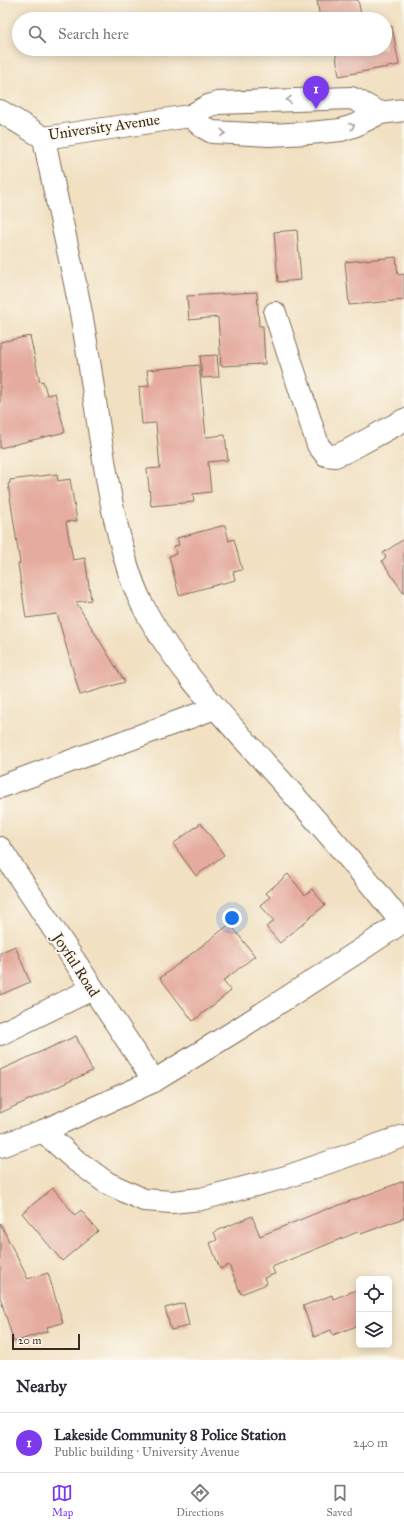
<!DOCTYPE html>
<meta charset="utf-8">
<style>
body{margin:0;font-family:"IM FELL Great Primer",serif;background:#f7f7f7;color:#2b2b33}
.controls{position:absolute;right:12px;bottom:12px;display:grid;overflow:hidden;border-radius:6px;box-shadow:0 2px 10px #0003}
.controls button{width:36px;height:36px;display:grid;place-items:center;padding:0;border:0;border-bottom:1px solid #e1e1e2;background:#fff;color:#2b2b33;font:20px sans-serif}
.scale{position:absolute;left:12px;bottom:10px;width:68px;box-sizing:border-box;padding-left:4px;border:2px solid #3b2a1e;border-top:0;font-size:11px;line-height:14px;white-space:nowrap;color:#3b2a1e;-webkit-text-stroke:3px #fbf7ec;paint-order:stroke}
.you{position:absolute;left:232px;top:918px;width:14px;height:14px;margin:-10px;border:3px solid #fff;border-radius:50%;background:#1a73e8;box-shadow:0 0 0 6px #1a73e833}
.badge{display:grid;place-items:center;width:26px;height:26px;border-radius:50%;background:#7c3aed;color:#fff;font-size:13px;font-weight:700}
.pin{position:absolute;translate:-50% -33px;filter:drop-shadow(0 1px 2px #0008)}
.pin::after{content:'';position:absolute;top:21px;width:14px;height:12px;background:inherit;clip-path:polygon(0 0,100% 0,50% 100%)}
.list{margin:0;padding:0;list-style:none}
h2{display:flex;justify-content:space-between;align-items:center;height:52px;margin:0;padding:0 16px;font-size:17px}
h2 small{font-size:13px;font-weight:400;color:#7c7c81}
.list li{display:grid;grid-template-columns:26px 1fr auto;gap:12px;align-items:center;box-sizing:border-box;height:60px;padding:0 16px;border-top:1px solid #e1e1e2}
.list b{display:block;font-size:15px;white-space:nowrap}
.list p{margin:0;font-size:13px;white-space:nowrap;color:#7c7c81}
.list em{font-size:13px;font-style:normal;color:#7c7c81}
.icon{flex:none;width:22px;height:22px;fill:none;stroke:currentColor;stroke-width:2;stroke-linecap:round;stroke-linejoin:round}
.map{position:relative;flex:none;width:404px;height:1360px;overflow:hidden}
.search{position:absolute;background:#fff;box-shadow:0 2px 10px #0003;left:12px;right:12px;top:12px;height:44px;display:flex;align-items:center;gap:10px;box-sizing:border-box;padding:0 14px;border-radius:22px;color:#7c7c81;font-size:15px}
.sheet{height:112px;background:#fff}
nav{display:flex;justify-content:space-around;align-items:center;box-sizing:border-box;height:56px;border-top:1px solid #e1e1e2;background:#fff;font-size:11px;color:#7c7c81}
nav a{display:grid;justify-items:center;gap:2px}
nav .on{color:#7c3aed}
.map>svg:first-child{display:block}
.building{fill:#e5ab9f}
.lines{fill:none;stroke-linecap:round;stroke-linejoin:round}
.minor-casing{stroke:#7b6a57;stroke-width:24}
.minor{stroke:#fff;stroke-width:22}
.oneway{stroke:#a79f9a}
.labels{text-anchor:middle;stroke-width:3.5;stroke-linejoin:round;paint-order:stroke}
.street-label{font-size:15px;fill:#3b2a1e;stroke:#fbf7ec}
</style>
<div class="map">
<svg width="404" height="1360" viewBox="0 0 404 1360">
<rect width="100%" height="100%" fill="#fbf7ec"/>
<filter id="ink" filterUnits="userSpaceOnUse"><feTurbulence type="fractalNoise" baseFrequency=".025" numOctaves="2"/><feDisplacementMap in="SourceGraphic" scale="8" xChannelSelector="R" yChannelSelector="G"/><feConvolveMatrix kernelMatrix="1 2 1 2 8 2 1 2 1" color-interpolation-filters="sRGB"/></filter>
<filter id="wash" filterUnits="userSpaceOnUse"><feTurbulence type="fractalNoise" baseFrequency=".012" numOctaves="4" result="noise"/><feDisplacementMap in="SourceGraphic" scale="16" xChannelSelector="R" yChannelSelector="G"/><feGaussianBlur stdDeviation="0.9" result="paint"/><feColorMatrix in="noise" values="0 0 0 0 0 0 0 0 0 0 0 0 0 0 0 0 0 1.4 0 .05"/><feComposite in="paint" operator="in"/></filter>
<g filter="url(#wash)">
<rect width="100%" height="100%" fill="#f1e0c1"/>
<g id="blocks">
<g class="building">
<polygon points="317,0 358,0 362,19 320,19"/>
<polygon points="392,26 399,65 339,76 335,49 385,49 385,27"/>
<polygon points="297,230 301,280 278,282 274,232"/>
<polygon points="396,257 398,275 404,274 404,300 349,305 345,262"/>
<polygon points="257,292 259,326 263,326 265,364 221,366 218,317 189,320 187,296"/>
<polygon points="30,336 40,382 43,381 47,395 55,393 65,432 0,448 0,342"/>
<polygon points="217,355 219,377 202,378 200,356"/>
<polygon points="199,365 206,437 225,435 228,460 208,462 211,492 193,494 194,502 151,506 147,469 160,468 156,423 142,424 139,387 149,386 147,370"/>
<polygon points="57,474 58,481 70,479 77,521 66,522 73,560 85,558 91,600 76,602 125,682 80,695 57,614 26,618 18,564 20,563 8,484 10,483 10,480"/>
<polygon points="225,525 229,541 234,539 242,570 233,572 235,580 179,595 169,556 176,554 174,546 179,545 177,538"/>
<polygon points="404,539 404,594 382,561 386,557 383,553"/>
<polygon points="201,823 224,855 196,876 173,844"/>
<polygon points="288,874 305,895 312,889 325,905 280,943 266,927 274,921 260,905 270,897 266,893"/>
<polygon points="230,924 255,956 223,981 231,991 193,1021 160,978"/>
<polygon points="15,946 30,982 0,995 0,953"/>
<polygon points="76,1036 92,1071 0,1113 0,1070"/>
<polygon points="404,1181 404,1218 361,1234 360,1231 272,1267 275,1274 264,1278 267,1284 241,1294 229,1265 220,1269 210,1243 217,1240 214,1232 252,1216 260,1236 329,1208 329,1209"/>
<polygon points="53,1188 75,1215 81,1210 98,1231 62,1261 22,1213"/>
<polygon points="0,1223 28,1279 48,1273 63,1323 47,1327 48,1331 14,1342 0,1297"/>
<polygon points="359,1289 359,1325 333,1335 331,1330 314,1337 303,1306 332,1295 333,1299"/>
<polygon points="184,1303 189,1326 171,1330 165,1308"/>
</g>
</g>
</g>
<g filter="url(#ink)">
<use href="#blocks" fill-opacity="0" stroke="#7b6a57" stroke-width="1"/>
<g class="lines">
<g class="minor-casing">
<g id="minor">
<polyline points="0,111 44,138 190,116 208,106 218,103 351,98 356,100 380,113"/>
<polyline points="190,116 203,127 212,132 270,135 309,133 341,130 356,125 380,113 404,110"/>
<path d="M 44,138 C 56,202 73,265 84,330 C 95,393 101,457 115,519 C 122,548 129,578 142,604 C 172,663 221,714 265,763 C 312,815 358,867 401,922"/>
<polyline points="275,313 318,445 326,455 335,456 347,451 404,420"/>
<polyline points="0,787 215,708"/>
<polyline points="0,848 154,1081"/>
<polyline points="0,1034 92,989"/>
<polyline points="43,1131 74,1159 107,1183 144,1200 172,1202 201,1199 286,1177 404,1136"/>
<polyline points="0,1146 43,1131 154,1081 240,1028 359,951 404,921"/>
</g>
</g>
<use href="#minor" class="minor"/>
</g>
<defs><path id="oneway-chevron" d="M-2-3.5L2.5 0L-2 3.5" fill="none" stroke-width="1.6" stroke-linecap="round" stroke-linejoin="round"/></defs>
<g class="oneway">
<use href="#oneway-chevron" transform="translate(289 100) rotate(178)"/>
<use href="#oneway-chevron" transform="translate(352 126) rotate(-20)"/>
<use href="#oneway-chevron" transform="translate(223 133) rotate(4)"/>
</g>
</g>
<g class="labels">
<g class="street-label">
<text transform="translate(104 127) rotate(-8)" y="5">University Avenue</text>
<text transform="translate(76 965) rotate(57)" y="5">Joyful Road</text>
</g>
</g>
</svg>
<div class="controls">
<button><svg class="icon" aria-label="locate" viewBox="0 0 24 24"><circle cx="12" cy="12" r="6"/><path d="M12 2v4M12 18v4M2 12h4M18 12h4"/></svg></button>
<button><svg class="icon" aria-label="layers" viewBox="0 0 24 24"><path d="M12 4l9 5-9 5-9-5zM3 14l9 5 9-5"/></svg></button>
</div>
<div class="scale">20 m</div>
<div class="you"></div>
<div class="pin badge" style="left:316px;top:109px">1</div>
<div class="search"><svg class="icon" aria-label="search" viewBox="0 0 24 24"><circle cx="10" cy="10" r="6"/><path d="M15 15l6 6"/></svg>Search here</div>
</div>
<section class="sheet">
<h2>Nearby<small></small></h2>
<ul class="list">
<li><span class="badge">1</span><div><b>Lakeside Community 8 Police Station</b><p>Public building · University Avenue</p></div><em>240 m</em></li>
</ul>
</section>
<nav>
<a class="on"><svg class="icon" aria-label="map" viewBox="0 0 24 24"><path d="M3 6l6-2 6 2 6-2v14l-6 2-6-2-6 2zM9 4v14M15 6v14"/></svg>Map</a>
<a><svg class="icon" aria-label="directions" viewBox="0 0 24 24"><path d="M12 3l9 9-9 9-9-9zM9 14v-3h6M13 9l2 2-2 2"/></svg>Directions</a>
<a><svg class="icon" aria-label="saved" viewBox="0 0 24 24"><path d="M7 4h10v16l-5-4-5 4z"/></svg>Saved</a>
</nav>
